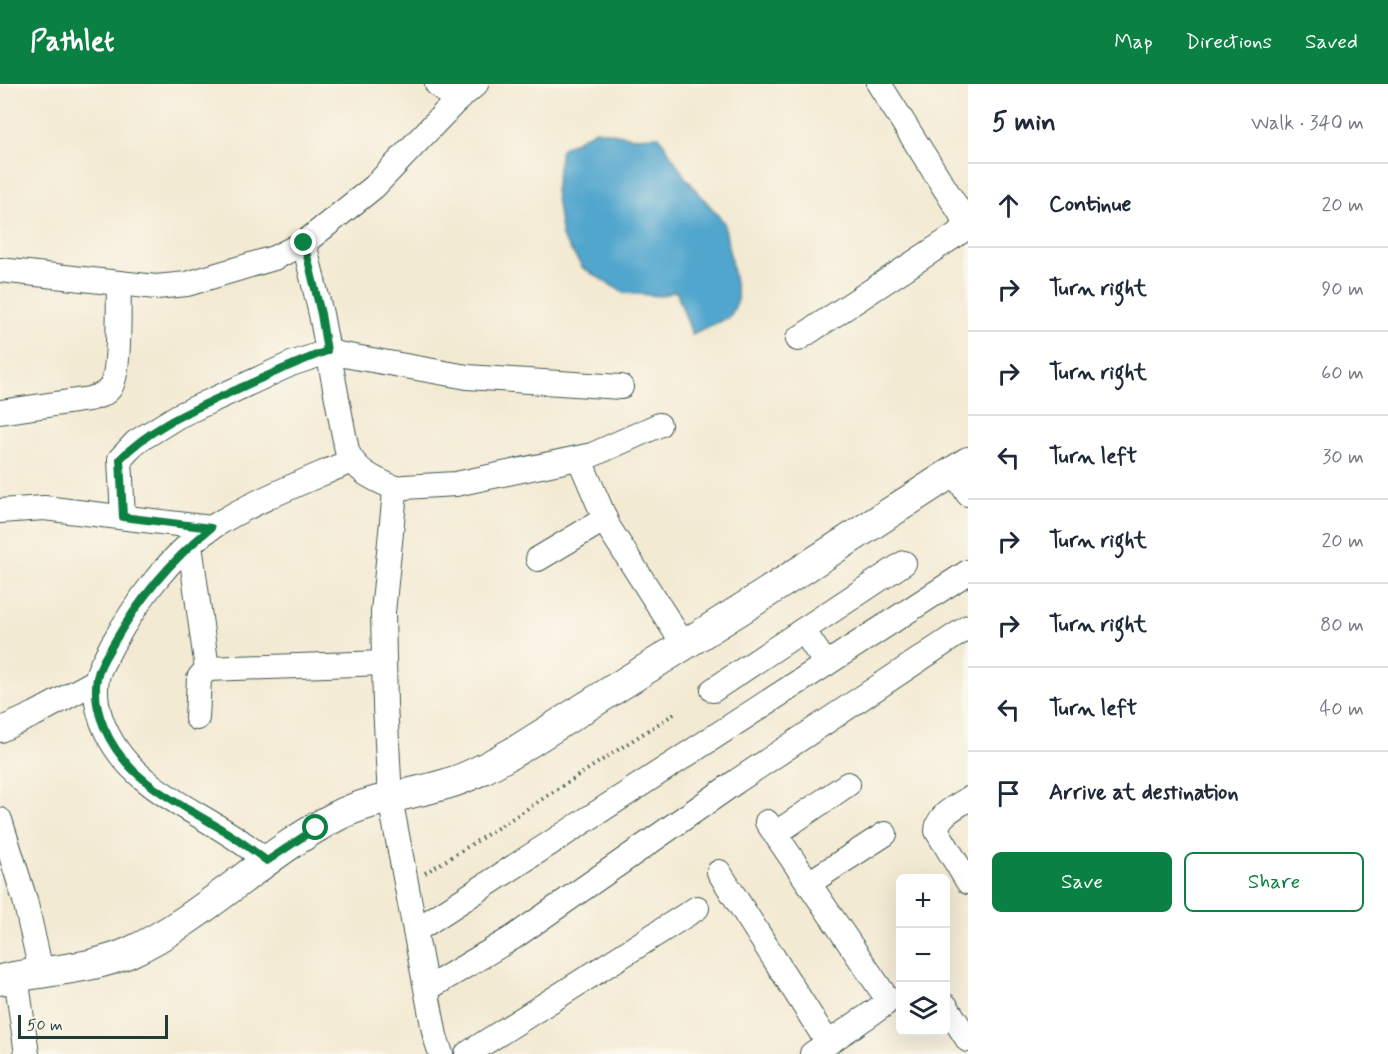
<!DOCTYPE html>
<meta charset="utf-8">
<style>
body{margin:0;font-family:Mynerve,sans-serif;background:#f6f6f7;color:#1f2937}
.controls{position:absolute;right:18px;bottom:18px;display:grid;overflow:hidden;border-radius:9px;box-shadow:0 6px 24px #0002}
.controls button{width:54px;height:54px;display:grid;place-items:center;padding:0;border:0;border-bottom:2px solid #e0e1e3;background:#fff;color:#1f2937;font:30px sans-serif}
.scale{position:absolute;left:18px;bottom:15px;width:150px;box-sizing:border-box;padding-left:6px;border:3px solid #1f3d34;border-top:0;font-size:16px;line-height:21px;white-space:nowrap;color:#1f3d34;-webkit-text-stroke:4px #fbf7ec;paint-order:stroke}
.stop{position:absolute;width:18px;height:18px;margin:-14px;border:4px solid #0b8043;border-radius:50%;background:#fff}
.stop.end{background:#0b8043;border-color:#fff;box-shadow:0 2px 6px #0008}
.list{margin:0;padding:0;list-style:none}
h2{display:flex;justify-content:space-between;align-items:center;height:78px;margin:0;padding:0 24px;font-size:26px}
h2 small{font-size:20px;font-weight:400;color:#747a83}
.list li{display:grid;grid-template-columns:39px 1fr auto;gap:18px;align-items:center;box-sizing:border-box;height:84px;padding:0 24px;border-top:2px solid #e0e1e3}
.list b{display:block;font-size:22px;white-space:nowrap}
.list em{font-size:20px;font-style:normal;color:#747a83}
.actions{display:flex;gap:12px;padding:18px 24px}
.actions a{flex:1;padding:14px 0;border:2px solid #0b8043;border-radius:9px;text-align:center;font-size:21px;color:#0b8043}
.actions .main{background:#0b8043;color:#fff}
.icon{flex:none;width:33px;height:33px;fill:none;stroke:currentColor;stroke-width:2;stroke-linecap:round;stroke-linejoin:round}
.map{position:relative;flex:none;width:968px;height:970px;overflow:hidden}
header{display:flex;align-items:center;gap:36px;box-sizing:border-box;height:84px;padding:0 30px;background:#0b8043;color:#fff}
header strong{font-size:28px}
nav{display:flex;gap:33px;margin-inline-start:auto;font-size:21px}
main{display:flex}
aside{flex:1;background:#fff}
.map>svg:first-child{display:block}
.water{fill:#51a6cd;stroke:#387280;stroke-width:1.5}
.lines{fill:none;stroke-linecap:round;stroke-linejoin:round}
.minor-casing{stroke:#3f574c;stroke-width:26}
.tertiary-casing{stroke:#3f574c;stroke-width:32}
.path{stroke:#3f574c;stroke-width:4;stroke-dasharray:1.5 4.5;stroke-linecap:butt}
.minor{stroke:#fff;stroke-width:24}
.tertiary{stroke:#fff;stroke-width:30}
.route{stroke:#0b8043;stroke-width:8}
</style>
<header>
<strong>Pathlet</strong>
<nav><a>Map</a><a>Directions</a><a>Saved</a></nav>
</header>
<main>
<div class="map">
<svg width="968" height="970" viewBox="0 0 968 970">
<rect width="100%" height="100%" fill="#fbf7ec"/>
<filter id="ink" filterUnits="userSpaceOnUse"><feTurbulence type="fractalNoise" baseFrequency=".0167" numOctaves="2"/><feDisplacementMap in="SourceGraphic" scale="12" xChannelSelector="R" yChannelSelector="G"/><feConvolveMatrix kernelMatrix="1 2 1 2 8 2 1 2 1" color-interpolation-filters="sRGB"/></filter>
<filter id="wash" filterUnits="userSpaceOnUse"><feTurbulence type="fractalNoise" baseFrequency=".008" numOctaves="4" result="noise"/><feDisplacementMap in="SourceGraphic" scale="24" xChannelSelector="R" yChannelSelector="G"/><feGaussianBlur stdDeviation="1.35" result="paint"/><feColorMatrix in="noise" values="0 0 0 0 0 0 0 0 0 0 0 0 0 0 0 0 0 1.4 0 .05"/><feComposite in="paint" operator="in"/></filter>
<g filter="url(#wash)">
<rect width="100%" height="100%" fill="#f3ead3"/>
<polygon class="water" points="596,46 633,53 659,52 685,93 724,138 738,216 730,233 692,250 676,207 661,212 624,209 583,184 562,153 555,107 561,65"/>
</g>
<g filter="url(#ink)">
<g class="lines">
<g class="minor-casing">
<g id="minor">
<polyline points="437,0 456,17"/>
<polyline points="879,0 968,141"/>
<path d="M 304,159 L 321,230 L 347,367 C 356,388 376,396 397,405"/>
<polyline points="0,186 156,203 187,200 274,174 304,159 374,103 456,17 476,0"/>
<polyline points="798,255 968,143"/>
<path d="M 0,328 L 89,315 C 96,313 105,311 110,304 C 121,290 118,220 119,199"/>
<polyline points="579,374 609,444 684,561"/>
<polyline points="954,387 968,410"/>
<polyline points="0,427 44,424 211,444"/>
<polyline points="123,433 120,375 136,358 178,332 291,280 327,268 467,293 621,303"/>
<polyline points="190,461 207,585 199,594 197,634"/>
<polyline points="538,475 605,435"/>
<polyline points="826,580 803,546 904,479"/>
<polyline points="207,585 384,579"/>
<polyline points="713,606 803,546"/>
<polyline points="0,646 35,630 96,597"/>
<path d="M 968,715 C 956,723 937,731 937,747 L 968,798"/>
<polyline points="0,736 25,816 41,887"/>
<polyline points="767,738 886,913 886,919 881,923 812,970"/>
<polyline points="775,750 848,700"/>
<path d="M 267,777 C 254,767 241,757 226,748 C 187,723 141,703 115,663 C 102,643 93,618 97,594 C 99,582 107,572 112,561 C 137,518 169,471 211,444 C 253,417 306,397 351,377"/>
<polyline points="719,788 828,959"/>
<polyline points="809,799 885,750"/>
<polyline points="415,847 968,488"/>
<polyline points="16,892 27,970"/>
<polyline points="427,905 514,853 737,697 968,543"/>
<polyline points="946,922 968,956"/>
<polyline points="441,970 435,952 390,714 385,621 383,528 395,408 397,405 404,403 456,400 592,371 659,341"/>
<polyline points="467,970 697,824"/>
</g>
</g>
<g class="tertiary-casing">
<path id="tertiary" d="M 0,896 C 42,886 89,886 128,869 C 205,834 263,770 337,732 C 370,715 410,711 446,700 C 471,693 496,678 519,665 L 754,517 L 968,378"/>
</g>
<path class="path" d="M 425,789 C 511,737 593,681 677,628"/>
<use href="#minor" class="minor"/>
<use href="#tertiary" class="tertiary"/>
</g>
</g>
<g class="lines" filter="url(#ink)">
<path class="route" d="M 304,159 L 321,230 L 327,267 C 294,279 262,294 229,309 C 190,327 150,344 120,375 L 123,433 L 211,444 C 170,477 138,516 112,562 C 106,572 99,582 97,594 C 91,627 110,662 132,685 C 159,712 195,728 226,748 C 241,757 254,767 267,777 L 316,744"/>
</g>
</svg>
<div class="controls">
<button>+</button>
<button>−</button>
<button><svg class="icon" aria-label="layers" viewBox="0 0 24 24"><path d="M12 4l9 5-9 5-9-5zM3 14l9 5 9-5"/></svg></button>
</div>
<div class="scale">50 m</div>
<div class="stop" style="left:316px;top:744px"></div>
<div class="stop end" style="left:304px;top:159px"></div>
</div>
<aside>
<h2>5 min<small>Walk · 340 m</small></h2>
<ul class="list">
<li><svg class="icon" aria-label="ahead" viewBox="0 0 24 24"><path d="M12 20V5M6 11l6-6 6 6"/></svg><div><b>Continue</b></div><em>20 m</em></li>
<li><svg class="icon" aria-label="right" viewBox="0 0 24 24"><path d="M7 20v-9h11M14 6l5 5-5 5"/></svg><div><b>Turn right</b></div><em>90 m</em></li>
<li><svg class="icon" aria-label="right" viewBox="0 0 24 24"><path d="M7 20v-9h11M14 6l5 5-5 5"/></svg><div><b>Turn right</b></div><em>60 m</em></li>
<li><svg class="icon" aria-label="left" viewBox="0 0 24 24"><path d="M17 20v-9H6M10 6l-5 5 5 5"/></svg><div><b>Turn left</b></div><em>30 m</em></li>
<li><svg class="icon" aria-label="right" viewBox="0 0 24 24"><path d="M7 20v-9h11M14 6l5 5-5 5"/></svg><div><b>Turn right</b></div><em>20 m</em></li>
<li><svg class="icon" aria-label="right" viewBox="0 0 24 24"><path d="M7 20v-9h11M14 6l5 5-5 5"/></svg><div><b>Turn right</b></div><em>80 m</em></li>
<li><svg class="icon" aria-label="left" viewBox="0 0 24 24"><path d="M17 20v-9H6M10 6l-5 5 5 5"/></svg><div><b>Turn left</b></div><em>40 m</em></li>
<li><svg class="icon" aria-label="arrive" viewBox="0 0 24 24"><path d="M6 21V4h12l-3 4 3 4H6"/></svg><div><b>Arrive at destination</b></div></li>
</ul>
<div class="actions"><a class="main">Save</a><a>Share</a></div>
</aside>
</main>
